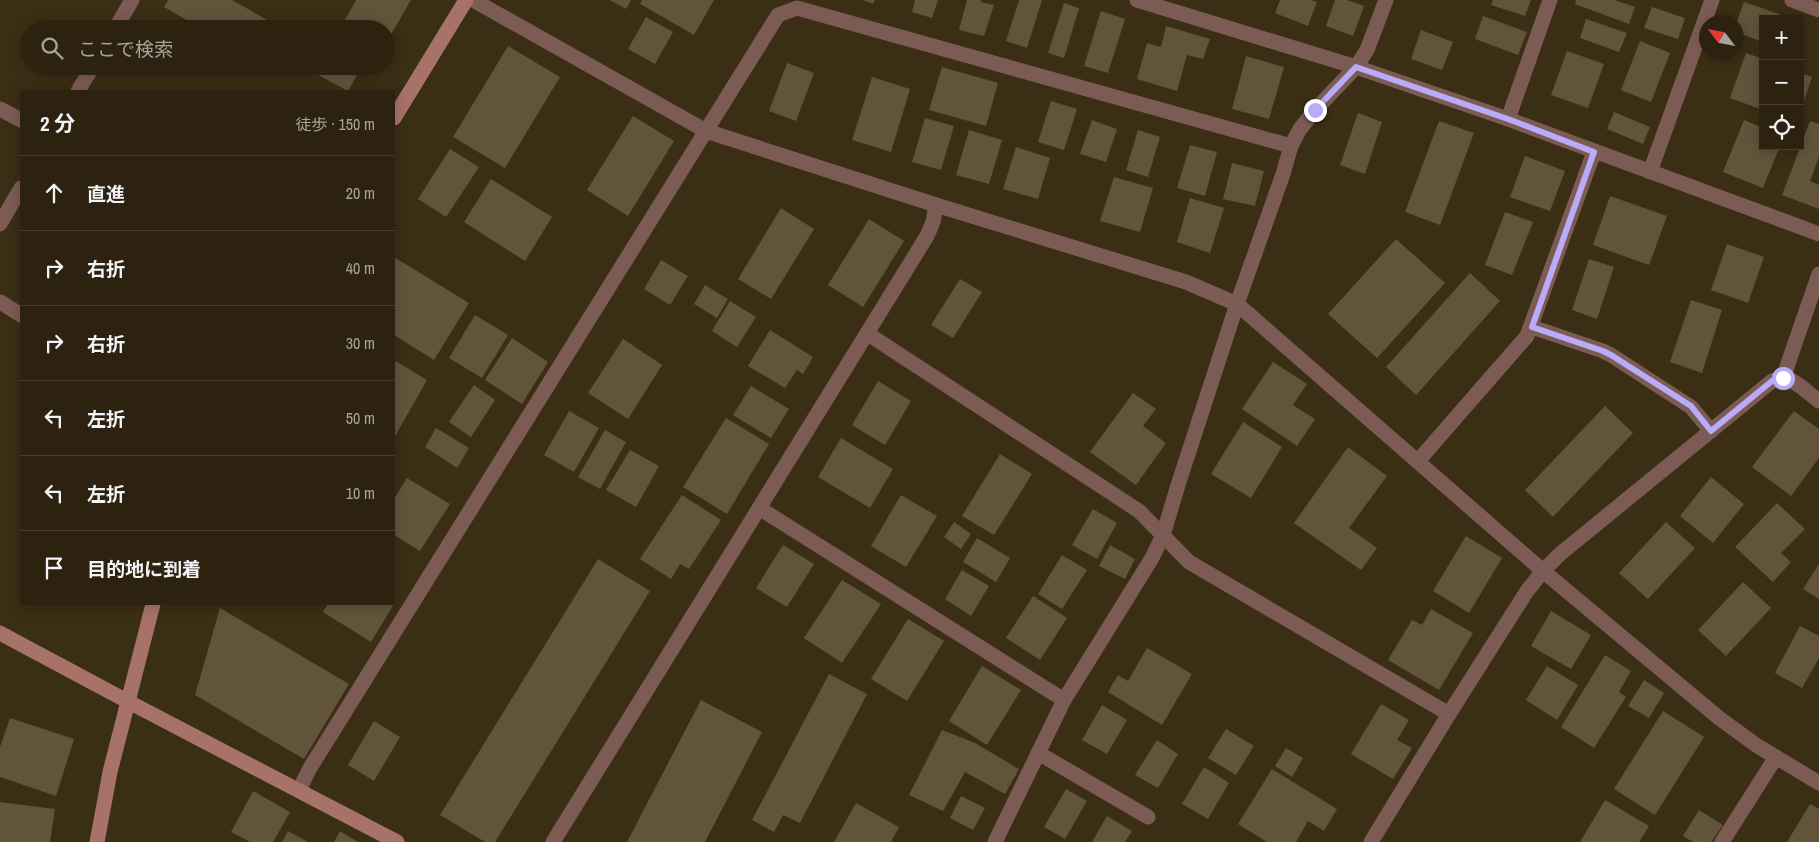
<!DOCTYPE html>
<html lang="ja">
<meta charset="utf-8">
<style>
body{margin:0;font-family:"Archivo Narrow","Noto Sans JP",sans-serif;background:#382f1d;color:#f1f3f6}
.controls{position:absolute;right:15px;top:15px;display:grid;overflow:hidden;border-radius:0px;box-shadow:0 2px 12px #0003}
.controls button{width:45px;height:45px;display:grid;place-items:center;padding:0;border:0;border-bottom:1px solid #483f2f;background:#2c220f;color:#f1f3f6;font:25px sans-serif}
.compass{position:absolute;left:1699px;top:15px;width:45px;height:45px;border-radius:50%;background:#2c220f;box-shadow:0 2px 12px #0003;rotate:302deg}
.stop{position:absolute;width:15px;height:15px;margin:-11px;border:4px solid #b9abf7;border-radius:50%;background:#fff}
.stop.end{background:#b9abf7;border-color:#fff;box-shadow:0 1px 5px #0008}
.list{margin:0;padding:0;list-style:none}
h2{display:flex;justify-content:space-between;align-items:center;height:65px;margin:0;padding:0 20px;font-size:21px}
h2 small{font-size:16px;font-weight:400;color:#a6a49e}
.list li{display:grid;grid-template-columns:32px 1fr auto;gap:15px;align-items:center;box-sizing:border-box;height:75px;padding:0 20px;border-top:1px solid #483f2f}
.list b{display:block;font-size:19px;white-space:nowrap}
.list em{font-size:16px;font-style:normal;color:#a6a49e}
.icon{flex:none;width:28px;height:28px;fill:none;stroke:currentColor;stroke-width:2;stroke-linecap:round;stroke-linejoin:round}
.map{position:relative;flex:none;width:1819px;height:842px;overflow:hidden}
.search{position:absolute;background:#2c220f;box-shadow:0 2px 12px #0003;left:20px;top:20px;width:375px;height:55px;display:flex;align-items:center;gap:12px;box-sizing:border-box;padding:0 18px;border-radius:28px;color:#a6a49e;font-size:19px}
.panel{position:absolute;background:#2c220f;box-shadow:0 2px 12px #0003;left:20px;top:90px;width:375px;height:515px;border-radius:0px}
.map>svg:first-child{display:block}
.building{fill:#61543b}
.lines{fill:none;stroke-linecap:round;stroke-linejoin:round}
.lane{stroke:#7c5b54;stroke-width:15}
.street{stroke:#7c5b54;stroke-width:15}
.secondary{stroke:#a77268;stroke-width:15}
.route{stroke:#b9abf7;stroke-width:6}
</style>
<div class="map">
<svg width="1819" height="842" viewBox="0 0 1819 842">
<rect width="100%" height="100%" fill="#3a2e14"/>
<g class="building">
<polygon points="168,0 232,0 271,22 267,29 202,29 164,7"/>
<polygon points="356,0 411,0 386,43 386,29 345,29 341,27"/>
<polygon points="610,0 631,0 626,9"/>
<polygon points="642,0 714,0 694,35 640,4"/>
<polygon points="863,0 875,0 873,4"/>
<polygon points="915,0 938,0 932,18 912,12"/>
<polygon points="967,0 981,0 980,2 994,5 984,36 959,30"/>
<polygon points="1019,0 1042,0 1027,48 1006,41"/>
<polygon points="1280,0 1311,0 1317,2 1308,26 1275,13"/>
<polygon points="1335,0 1347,0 1364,6 1353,36 1326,26"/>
<polygon points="1493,0 1531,0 1525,16 1491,5"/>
<polygon points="1576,0 1615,0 1635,7 1629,24 1575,4"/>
<polygon points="1744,2 1784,16 1783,19 1763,19 1763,42 1736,32 1736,24"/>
<polygon points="1064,3 1079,8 1064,58 1048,53"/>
<polygon points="1652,7 1685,18 1678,39 1644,28"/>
<polygon points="1101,11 1125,19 1108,73 1084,66"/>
<polygon points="1483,16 1527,32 1518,55 1475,39"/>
<polygon points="646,17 673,32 655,64 628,49"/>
<polygon points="1586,19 1627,33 1619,52 1580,38"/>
<polygon points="1166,26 1210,39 1203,59 1187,55 1177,91 1137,79 1147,43 1161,47"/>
<polygon points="1421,30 1453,42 1442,70 1411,59"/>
<polygon points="1640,41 1670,53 1651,102 1621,90"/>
<polygon points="508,46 560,77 505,168 453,137"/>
<polygon points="1567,51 1604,64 1588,108 1551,95"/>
<polygon points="1746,53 1763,59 1763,110 1730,98"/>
<polygon points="1246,56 1284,67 1269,119 1232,109"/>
<polygon points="787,63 814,73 796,121 769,111"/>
<polygon points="308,66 359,66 361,68 348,91 307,69"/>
<polygon points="942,67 998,83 986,126 929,110"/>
<polygon points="1800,73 1812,77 1801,110 1800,110"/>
<polygon points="872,77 910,89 891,152 852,140"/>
<polygon points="1051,101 1077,109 1064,150 1038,142"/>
<polygon points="1614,112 1650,127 1643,144 1607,129"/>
<polygon points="1358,113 1382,122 1365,174 1340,165"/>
<polygon points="633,116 674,141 628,216 587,190"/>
<polygon points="925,118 954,126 941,170 912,162"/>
<polygon points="1092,120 1117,129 1106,162 1080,154"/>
<polygon points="1744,120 1763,128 1763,146 1780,146 1763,188 1723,172"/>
<polygon points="1439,121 1474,133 1440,225 1405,212"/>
<polygon points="1810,121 1819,124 1819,157 1810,181 1819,185 1819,209 1782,195"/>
<polygon points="969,130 1002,140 989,184 956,175"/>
<polygon points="1138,130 1160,137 1148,177 1126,170"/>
<polygon points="1190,145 1217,152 1205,196 1177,188"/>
<polygon points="1016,147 1050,158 1038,199 1003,189"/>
<polygon points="450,149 479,167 446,217 418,199"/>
<polygon points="1525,156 1565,171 1550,211 1510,197"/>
<polygon points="1232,163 1264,171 1255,206 1223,199"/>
<polygon points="1114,177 1153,188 1140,232 1100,221"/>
<polygon points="491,179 552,217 525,261 464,222"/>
<polygon points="1610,196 1667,216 1649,265 1593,245"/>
<polygon points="1190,198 1224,208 1210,253 1177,242"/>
<polygon points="781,208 814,229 771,299 738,279"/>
<polygon points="1505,212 1533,222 1512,275 1485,265"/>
<polygon points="869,219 904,241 863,307 828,285"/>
<polygon points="1396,239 1445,283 1377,358 1328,314"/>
<polygon points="1727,244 1764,257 1748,303 1711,290"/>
<polygon points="394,257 469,303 434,360 394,335"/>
<polygon points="1589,259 1614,267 1597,319 1572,310"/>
<polygon points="661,260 688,276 670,305 644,289"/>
<polygon points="1470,273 1500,301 1416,395 1386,367"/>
<polygon points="960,279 982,292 953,338 931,325"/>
<polygon points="705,285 728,299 717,318 694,304"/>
<polygon points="1691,300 1722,310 1702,373 1670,362"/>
<polygon points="730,301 756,317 737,347 712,331"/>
<polygon points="475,315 508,335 482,378 449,358"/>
<polygon points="770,330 813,357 803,374 797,370 785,388 748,366"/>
<polygon points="512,338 548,362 522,404 485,380"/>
<polygon points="623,339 662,365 628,419 588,393"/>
<polygon points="394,360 427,380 394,438"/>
<polygon points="1273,362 1307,384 1293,405 1315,419 1297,446 1242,409"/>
<polygon points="878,381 911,401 885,445 852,425"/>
<polygon points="474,385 495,400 471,437 449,422"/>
<polygon points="751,386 789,409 771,438 733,415"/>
<polygon points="1133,393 1156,409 1143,426 1166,443 1136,485 1090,452"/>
<polygon points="1605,406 1633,433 1553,517 1525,490"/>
<polygon points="569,411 599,428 574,472 544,455"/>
<polygon points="1794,411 1819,429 1819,458 1791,496 1752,467"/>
<polygon points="726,418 769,444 727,514 683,487"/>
<polygon points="1243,422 1282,447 1251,498 1211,474"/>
<polygon points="436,428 469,448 457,468 425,447"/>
<polygon points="605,430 626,442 600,489 578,477"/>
<polygon points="841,438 893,469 870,508 818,477"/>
<polygon points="1348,447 1387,476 1349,528 1377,548 1361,570 1294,523"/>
<polygon points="630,450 659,466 636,507 606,490"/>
<polygon points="1000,454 1032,474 994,535 962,516"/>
<polygon points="1711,477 1744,504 1713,543 1680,516"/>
<polygon points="407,478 450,504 420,551 394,535 394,499"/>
<polygon points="682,495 721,520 689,569 680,564 671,579 640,559"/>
<polygon points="901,495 937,516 906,567 871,546"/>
<polygon points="1777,503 1805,529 1781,553 1791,562 1773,582 1735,547"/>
<polygon points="1093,509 1117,523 1097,559 1072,545"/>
<polygon points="954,522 971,534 961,549 944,537"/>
<polygon points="1666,522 1695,548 1648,599 1619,573"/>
<polygon points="1466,536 1502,558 1469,613 1433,591"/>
<polygon points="977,538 1010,558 996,582 963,562"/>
<polygon points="783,545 814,564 787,607 756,588"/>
<polygon points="1110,545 1135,559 1125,579 1099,566"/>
<polygon points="1062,555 1087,570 1062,609 1038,594"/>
<polygon points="598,559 650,591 495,842 485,842 440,815"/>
<polygon points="1819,564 1819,599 1803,589"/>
<polygon points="962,570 989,586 971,616 945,599"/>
<polygon points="842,580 881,604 842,663 804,638"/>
<polygon points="1743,582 1771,608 1726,656 1698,630"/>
<polygon points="1033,596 1067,618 1040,660 1006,638"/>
<polygon points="328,604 394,604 371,642 323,612"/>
<polygon points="220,608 349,684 304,759 195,695"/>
<polygon points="1431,609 1473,633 1439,690 1388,660 1412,620 1422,625"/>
<polygon points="1551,611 1591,635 1571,669 1531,646"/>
<polygon points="908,619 944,641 907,701 871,679"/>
<polygon points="1800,626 1819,636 1819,658 1802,688 1775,673"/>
<polygon points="1147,648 1192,674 1162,725 1108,692 1118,675 1128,681"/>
<polygon points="1605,655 1631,671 1619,692 1626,697 1594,748 1561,727"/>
<polygon points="982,666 1021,690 987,745 949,721"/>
<polygon points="1547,666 1578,685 1557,720 1526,700"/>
<polygon points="829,674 867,694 800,823 783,815 774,832 752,820"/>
<polygon points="1644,680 1664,693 1649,718 1628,706"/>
<polygon points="701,700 762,732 705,842 627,842"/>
<polygon points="1381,704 1409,720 1397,740 1412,748 1393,779 1351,754"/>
<polygon points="1102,705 1127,720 1107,754 1082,740"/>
<polygon points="1663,711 1704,737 1655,815 1614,789"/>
<polygon points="10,718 74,739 56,796 0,777 0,747"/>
<polygon points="374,721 400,737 374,781 348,765"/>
<polygon points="1226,729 1254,746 1236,775 1208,758"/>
<polygon points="942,730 975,743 1019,769 1005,794 965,772 943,811 909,795"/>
<polygon points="1157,740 1178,754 1158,788 1135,775"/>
<polygon points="1286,748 1303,758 1292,777 1275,766"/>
<polygon points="1204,767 1229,783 1208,819 1182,804"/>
<polygon points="1272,769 1337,809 1324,831 1308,821 1296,842 1267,842 1238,824"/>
<polygon points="1066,789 1087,801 1065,839 1044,827"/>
<polygon points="253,791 290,812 273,842 250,842 231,832"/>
<polygon points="961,796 985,808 973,830 950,818"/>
<polygon points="1605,800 1649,826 1639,842 1580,842"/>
<polygon points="0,802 55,809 50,842 0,842"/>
<polygon points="856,803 899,827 891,842 834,842"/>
<polygon points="1810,804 1819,809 1819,842 1787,842"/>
<polygon points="1699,810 1723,825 1711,842 1693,842 1683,836"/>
<polygon points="1107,816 1132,831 1125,842 1092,842"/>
<polygon points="288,831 308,842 282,842"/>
<polygon points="340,831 358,842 334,842"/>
</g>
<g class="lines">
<g class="lane">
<polyline points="1508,119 1550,0"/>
<polyline points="1650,172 1712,0"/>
<polyline points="0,302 21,315"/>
<polyline points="1532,327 1603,351 1611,355 1691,407 1711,431"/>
<polyline points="868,334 1139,511 1189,562 1449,714"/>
<polyline points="1418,461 1527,336 1594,152"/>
<polyline points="759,508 1064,700"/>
<polyline points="1038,753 1148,817"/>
</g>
<g class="street">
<polyline points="473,0 706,131 936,205 1186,282 1237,304 1543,571 1719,718 1756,745 1819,783"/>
<polyline points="1137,0 1356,67 1508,119 1819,234"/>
<polyline points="1792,0 1819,10"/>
<polyline points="115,29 132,0"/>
<polyline points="78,91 93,66"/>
<polyline points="0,109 21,120"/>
<polyline points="0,224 21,188"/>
<polyline points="1783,378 1819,274"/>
<polyline points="299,790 310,768 778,15 797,8 1291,146"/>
<polyline points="553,842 927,236 933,222 936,205"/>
<polyline points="995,842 1064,700 1152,558 1163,535 1178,485 1237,304 1283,174 1291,146 1300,129 1315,110 1356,67 1367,50 1386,0"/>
<path d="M 1371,842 L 1449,714 L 1527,591 L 1543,571 L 1560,554 L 1772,381 C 1776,380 1780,378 1784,378 C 1796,380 1809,394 1819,401"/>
<polyline points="1722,842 1776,757"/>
</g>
<g class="secondary">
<polyline points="394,118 466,0"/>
<polyline points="0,633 127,701 397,842"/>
<polyline points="97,842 110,772 153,604"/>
</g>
</g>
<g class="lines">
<polyline class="route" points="1315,110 1356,67 1508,119 1594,152 1532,327 1603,351 1611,355 1691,406 1711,431 1772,381 1783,378"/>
</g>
</svg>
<div class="controls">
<button>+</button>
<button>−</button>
<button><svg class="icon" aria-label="locate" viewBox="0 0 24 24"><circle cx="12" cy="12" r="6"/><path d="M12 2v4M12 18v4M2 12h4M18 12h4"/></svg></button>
</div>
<svg class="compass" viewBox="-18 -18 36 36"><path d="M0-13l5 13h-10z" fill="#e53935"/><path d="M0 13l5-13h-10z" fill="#a6a49e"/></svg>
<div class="stop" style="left:1783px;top:378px"></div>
<div class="stop end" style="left:1315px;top:110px"></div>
<div class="search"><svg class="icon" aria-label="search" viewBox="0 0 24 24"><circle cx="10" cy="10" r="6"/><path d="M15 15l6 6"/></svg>ここで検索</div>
<section class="panel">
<h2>2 分<small>徒歩 · 150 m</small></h2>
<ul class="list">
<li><svg class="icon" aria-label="ahead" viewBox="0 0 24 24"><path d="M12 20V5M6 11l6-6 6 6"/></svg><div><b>直進</b></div><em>20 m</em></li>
<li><svg class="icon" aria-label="right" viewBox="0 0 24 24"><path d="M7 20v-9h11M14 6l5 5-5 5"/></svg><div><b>右折</b></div><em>40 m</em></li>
<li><svg class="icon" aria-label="right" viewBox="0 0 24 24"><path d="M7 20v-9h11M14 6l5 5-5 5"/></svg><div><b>右折</b></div><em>30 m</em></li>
<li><svg class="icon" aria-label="left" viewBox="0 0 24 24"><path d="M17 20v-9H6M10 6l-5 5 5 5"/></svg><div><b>左折</b></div><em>50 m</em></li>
<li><svg class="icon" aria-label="left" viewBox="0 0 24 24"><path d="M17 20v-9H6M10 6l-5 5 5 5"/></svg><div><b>左折</b></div><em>10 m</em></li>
<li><svg class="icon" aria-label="arrive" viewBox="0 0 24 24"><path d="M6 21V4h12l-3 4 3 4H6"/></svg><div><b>目的地に到着</b></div></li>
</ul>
</section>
</div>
